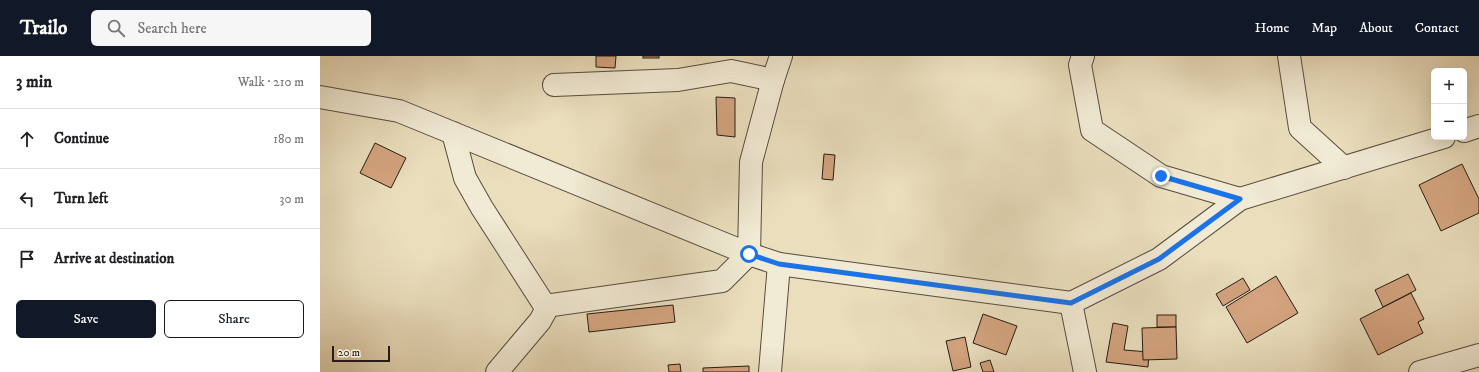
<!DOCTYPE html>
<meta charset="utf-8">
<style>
body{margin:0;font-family:"IM FELL DW Pica",serif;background:#f6f6f6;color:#202124}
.controls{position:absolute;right:12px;top:12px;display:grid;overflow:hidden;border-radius:6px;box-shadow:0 4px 16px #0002}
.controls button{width:36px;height:36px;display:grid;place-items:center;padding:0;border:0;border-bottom:1px solid #e0e0e0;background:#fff;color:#202124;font:20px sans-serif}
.scale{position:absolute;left:12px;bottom:10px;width:58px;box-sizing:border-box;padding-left:4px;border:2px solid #281c14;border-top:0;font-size:11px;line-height:14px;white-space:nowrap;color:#281c14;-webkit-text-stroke:3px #f1ead4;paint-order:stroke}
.stop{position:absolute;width:12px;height:12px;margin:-9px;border:3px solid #1a73e8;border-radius:50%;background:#fff}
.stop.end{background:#1a73e8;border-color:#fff;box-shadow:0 1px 4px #0008}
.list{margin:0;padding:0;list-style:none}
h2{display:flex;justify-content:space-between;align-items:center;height:52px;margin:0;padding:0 16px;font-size:17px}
h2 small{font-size:13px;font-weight:400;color:#757577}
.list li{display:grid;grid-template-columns:26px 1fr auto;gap:12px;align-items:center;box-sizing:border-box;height:60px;padding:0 16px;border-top:1px solid #e0e0e0}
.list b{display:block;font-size:15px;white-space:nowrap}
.list em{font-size:13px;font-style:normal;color:#757577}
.actions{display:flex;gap:8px;padding:12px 16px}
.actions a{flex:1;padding:9px 0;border:1px solid #111827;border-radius:6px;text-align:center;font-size:14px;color:#111827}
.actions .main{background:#111827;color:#fff}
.icon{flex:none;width:22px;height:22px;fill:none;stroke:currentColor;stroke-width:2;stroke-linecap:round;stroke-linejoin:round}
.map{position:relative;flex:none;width:1159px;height:316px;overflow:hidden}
header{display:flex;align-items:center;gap:24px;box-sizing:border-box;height:56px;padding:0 20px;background:#111827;color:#fff}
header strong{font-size:19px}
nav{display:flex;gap:22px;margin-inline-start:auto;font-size:14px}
.search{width:280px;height:36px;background:#f6f6f6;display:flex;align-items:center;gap:10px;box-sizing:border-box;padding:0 14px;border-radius:6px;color:#757577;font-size:15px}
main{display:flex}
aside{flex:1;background:#fff}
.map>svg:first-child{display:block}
.building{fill:#d3a47f;stroke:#281c14}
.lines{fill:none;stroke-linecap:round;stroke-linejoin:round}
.minor-casing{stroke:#584c3e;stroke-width:24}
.minor{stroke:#f1ead4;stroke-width:22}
.route{stroke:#1a73e8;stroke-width:5}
</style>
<header>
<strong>Trailo</strong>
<div class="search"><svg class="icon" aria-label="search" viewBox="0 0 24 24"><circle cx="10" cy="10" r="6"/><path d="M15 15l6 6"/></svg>Search here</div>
<nav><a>Home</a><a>Map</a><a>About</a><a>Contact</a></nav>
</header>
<main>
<aside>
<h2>3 min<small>Walk · 210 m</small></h2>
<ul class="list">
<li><svg class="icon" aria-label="ahead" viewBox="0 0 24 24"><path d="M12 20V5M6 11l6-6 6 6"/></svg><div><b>Continue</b></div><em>180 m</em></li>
<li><svg class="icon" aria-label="left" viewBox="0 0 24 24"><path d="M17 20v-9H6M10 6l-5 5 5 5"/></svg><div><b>Turn left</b></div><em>30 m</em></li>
<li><svg class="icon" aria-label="arrive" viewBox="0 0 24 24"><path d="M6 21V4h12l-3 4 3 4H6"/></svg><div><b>Arrive at destination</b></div></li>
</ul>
<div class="actions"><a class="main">Save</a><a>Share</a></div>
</aside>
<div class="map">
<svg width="1159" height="316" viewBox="0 0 1159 316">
<rect width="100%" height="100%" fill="#eadebd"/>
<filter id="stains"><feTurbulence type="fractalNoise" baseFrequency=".005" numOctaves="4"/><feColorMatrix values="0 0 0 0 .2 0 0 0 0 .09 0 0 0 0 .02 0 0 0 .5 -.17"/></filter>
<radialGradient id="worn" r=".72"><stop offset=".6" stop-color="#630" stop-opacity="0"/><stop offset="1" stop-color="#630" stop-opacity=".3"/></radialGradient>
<g class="building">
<polygon points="276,0 296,0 295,12 276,11"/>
<rect x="323" y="0" width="16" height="2"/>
<polygon points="396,41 415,42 415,81 397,79"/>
<polygon points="55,87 86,102 71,132 40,117"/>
<polygon points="504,98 515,99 513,124 502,123"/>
<polygon points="1142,108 1159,143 1159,157 1121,175 1099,129"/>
<polygon points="1088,218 1096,234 1063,251 1055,234"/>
<polygon points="956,220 978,257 927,287 906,251"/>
<polygon points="923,222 930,234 903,250 896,238"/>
<polygon points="1091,237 1104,263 1098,266 1103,277 1058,299 1040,263"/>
<polygon points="353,249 355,266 269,276 267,258"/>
<polygon points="663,258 697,270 686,299 653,287"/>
<rect x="837" y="259" width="19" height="12"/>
<polygon points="793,267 808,270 804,294 829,296 828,311 786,306"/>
<polygon points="856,271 857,303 823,304 822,272"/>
<polygon points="645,281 651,311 633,315 626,285"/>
<polygon points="670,304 674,316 663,316 660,307"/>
<polygon points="360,308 361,316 349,316 348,309"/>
<polygon points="429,310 429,316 383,316 383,312"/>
</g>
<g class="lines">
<g class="minor-casing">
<g id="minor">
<polyline points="763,0 760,9 772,74 841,120 920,143"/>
<polyline points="969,0 980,72 1024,112"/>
<polyline points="234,29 358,24 411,15 453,24"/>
<polyline points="0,41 79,55 429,198 459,208 751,247"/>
<polyline points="1144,75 1159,70"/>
<polyline points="133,77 145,122 162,152 225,250 225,256 220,265 177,316"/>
<polyline points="225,250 402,225 429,198 431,106 453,24 461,0"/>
<polyline points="450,316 459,208"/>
<polyline points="765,316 751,247 839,203 920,143 1124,81"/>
<polyline points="1100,316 1159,299"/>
</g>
</g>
<use href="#minor" class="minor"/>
</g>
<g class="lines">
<polyline class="route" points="429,198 459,208 751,247 839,203 920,143 841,120"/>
</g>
<rect width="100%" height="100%" filter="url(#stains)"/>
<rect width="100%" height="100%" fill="url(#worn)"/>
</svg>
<div class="controls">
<button>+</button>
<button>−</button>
</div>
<div class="scale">20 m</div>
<div class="stop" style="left:429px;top:198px"></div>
<div class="stop end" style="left:841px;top:120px"></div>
</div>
</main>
